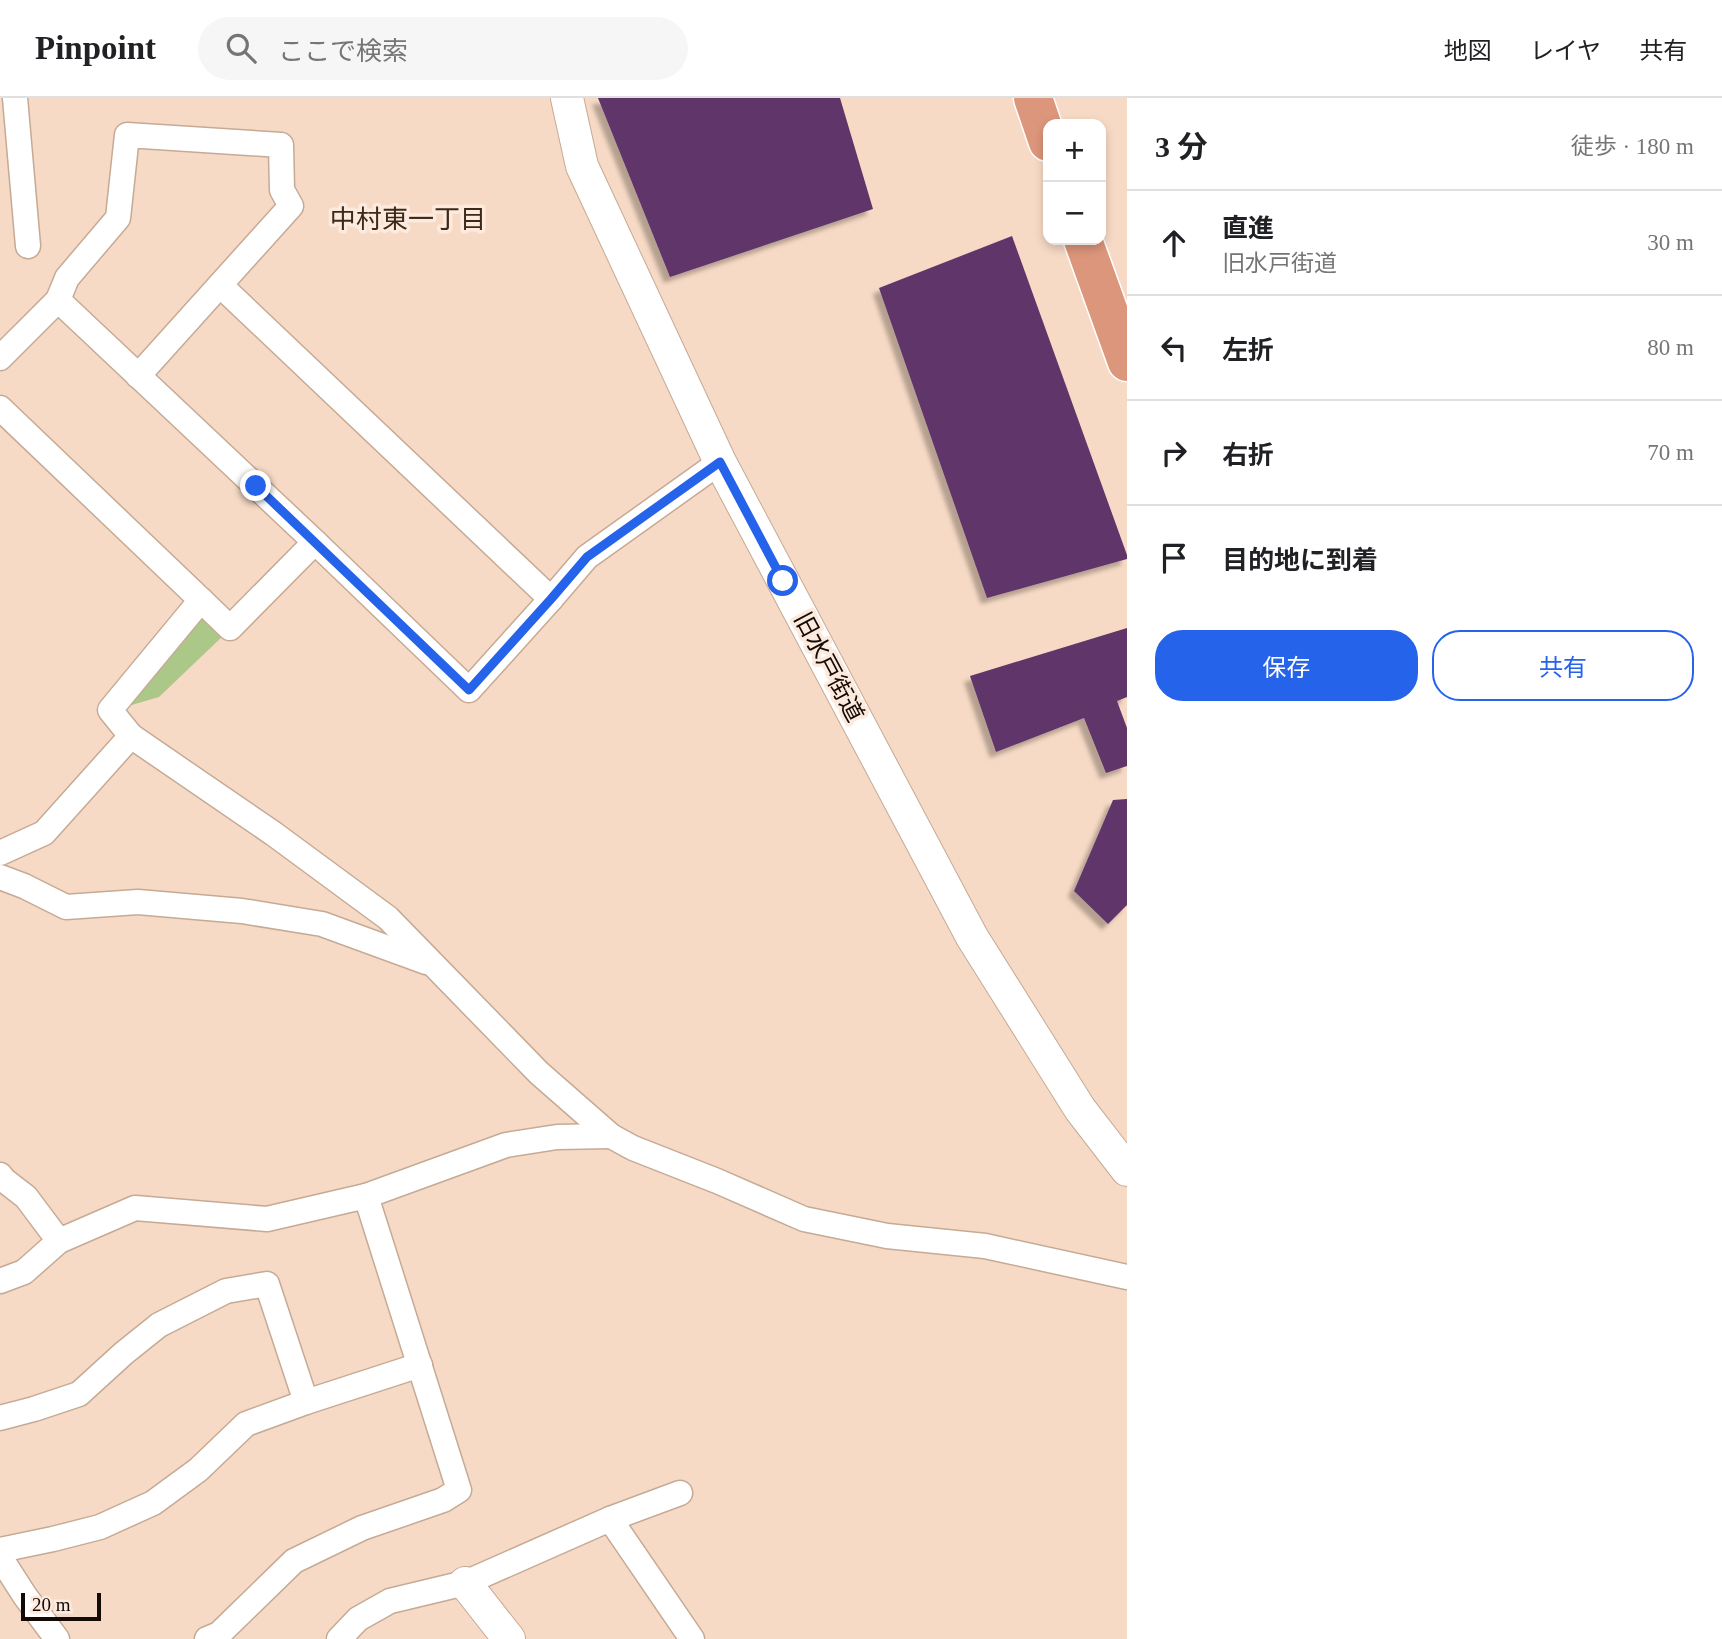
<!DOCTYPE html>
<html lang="ja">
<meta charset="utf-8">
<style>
body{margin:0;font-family:"Times New Roman","Noto Sans JP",serif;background:#f6f6f6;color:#202124}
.controls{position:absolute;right:21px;top:21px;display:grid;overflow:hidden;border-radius:14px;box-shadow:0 4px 10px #0003}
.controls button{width:63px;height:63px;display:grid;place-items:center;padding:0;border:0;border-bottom:2px solid #e0e0e0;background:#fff;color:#202124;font:35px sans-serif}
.scale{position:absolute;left:21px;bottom:18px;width:80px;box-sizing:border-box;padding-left:7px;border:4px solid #130a04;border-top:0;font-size:19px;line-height:24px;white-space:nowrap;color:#130a04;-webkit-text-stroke:5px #fbeadd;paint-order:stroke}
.stop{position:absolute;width:21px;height:21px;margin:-16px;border:5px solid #2563eb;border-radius:50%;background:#fff}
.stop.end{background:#2563eb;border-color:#fff;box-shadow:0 2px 7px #0008}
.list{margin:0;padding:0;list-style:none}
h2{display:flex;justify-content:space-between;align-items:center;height:91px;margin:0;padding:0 28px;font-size:30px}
h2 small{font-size:23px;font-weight:400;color:#757577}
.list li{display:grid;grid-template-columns:46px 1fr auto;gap:21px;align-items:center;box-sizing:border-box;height:105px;padding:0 28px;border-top:2px solid #e0e0e0}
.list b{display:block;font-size:26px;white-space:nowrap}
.list p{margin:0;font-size:23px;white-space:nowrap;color:#757577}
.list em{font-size:23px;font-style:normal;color:#757577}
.actions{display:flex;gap:14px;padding:21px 28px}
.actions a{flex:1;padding:16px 0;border:2px solid #2563eb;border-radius:28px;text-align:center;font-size:24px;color:#2563eb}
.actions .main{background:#2563eb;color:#fff}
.icon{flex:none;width:38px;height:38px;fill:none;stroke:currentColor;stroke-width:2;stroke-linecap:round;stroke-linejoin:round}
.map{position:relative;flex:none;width:1127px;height:1541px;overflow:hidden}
header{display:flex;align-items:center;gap:42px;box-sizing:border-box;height:98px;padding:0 35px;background:#fff;border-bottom:2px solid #e0e0e0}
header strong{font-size:33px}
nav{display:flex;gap:38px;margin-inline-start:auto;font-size:24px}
.search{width:490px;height:63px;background:#f6f6f6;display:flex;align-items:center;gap:18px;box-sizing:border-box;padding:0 24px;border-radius:38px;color:#757577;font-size:26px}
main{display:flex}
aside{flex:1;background:#fff}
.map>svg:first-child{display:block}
.green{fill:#abc889}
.building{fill:#5f356b;filter:url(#shadow)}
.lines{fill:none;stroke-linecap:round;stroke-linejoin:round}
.minor-casing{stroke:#c5aa95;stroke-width:27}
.tertiary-casing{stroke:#c5aa95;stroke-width:34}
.trunk-casing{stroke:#fff;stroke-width:41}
.minor{stroke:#fff;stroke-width:24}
.tertiary{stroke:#fff;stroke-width:32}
.trunk{stroke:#dc967b;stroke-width:38}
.route{stroke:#2563eb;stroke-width:9}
.labels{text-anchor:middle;stroke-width:7;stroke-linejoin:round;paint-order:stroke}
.street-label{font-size:24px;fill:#130a04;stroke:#fbeadd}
.neighbourhood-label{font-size:26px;fill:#3e2817;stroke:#fbeadd}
</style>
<header>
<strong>Pinpoint</strong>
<div class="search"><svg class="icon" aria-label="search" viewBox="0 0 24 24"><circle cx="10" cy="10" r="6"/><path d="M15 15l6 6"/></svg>ここで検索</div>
<nav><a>地図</a><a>レイヤ</a><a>共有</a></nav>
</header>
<main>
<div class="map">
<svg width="1127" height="1541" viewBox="0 0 1127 1541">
<defs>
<filter id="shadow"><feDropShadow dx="-6" dy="6" stdDeviation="2" flood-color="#0004"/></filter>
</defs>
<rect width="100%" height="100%" fill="#f7dac5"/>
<polygon class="green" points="201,511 225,536 159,599 118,611"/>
<g class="building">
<polygon points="598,0 840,0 873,111 670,179"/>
<polygon points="1012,138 1127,457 1127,461 987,500 879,190"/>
<polygon points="1127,530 1127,599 1117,603 1127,630 1127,668 1106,675 1084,620 996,654 970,578"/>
<polygon points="1127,701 1127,807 1108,826 1074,793 1113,702"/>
</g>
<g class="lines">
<g class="minor-casing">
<g id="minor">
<polyline points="15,0 28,148"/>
<polyline points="220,187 551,501"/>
<polyline points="58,202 315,444 469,592 551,501 587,459 720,364"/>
<polyline points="0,260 58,202 67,180 118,120 127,37 281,47 282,92 291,108 138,278"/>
<polyline points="0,310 201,502"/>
<polyline points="131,638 274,736 388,820 539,975 611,1038 633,1050 717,1083 804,1121 887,1138 985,1148 1127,1179"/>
<polyline points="0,755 44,735 131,638 110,612 201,502 230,530 315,444"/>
<polyline points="0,779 24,788 66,809 138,804 242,813 322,826 426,864"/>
<polyline points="0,1077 4,1082 26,1099 59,1143"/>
<polyline points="366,1098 506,1047 557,1039 611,1038"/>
<polyline points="0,1183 24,1174 59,1143 135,1110 267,1121 366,1098 459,1392 443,1402 362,1430 294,1463 219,1536 207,1541"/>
<polyline points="0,1320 34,1311 79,1296 124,1255 159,1227 226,1193 267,1186 306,1304"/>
<polyline points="610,1421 680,1395"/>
<polyline points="0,1452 53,1441 100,1429 153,1405 198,1372 246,1326 306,1304 420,1267"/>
<polyline points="0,1459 25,1498 57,1541"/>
<polyline points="339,1541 358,1521 390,1503 465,1485 610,1421 692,1541"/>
</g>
</g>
<g class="tertiary-casing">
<g id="tertiary">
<polyline points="567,0 582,68 720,364 972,839 1080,1011 1127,1072"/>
<polyline points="465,1485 509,1541"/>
</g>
</g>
<g class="trunk-casing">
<g id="trunk">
<polyline points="1033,0 1048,44"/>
<polyline points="1083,142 1127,264"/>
</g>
</g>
<use href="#minor" class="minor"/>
<use href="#tertiary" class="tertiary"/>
<use href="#trunk" class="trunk"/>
</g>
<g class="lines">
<polyline class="route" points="256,388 469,592 551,501 587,459 720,364 783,483"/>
</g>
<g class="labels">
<g class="street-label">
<text transform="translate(829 569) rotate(62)" y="8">旧水戸街道</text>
</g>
<g class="neighbourhood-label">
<text x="408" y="130">中村東一丁目</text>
</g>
</g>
</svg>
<div class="controls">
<button>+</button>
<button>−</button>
</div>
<div class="scale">20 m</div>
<div class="stop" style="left:783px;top:483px"></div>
<div class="stop end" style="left:256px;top:388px"></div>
</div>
<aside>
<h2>3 分<small>徒歩 · 180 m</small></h2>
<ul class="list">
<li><svg class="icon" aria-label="ahead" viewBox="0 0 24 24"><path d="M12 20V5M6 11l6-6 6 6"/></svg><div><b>直進</b><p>旧水戸街道</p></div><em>30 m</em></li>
<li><svg class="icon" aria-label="left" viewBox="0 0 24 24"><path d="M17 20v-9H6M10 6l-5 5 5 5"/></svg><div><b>左折</b></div><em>80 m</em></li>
<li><svg class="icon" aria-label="right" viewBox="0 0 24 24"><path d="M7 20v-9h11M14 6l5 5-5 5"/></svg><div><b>右折</b></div><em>70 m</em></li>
<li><svg class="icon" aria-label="arrive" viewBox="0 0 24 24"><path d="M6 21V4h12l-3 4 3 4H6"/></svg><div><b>目的地に到着</b></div></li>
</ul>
<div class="actions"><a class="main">保存</a><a>共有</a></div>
</aside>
</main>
